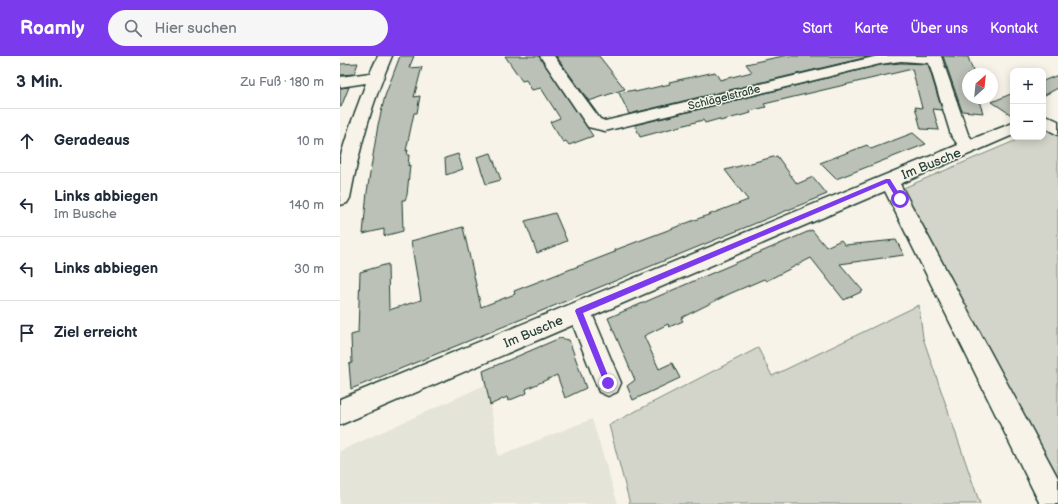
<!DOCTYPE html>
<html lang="de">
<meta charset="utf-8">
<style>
body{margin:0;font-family:"Balsamiq Sans",sans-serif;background:#f6f6f7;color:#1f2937}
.controls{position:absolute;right:12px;top:12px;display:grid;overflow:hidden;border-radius:8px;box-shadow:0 2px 10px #0003}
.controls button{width:36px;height:36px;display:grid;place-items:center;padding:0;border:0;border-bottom:1px solid #e0e1e3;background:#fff;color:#1f2937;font:20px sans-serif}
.compass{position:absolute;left:622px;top:12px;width:36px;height:36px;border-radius:50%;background:#fff;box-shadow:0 2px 10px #0003;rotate:27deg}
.stop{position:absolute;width:12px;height:12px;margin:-9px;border:3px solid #7c3aed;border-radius:50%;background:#fff}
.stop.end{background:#7c3aed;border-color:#fff;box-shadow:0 1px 4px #0008}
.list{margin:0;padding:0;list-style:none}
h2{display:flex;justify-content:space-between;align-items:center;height:52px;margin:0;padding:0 16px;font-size:17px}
h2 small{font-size:13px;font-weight:400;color:#747a83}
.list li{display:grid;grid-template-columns:26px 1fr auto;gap:12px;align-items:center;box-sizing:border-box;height:64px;padding:0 16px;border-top:1px solid #e0e1e3}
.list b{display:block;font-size:15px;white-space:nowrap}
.list p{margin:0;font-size:13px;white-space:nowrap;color:#747a83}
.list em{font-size:13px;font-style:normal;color:#747a83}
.icon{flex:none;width:22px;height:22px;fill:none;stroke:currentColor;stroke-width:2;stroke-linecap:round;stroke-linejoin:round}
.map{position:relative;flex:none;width:718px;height:448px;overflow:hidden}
header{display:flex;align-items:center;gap:24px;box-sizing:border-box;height:56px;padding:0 20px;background:#7c3aed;color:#fff}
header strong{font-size:19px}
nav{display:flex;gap:22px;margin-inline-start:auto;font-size:14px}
.search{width:280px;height:36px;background:#f6f6f7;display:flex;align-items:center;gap:10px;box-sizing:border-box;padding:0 14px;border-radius:22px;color:#747a83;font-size:15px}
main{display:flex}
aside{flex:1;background:#fff}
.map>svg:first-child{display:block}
.built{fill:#e5e4d9}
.green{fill:#d3d5ca;stroke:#79897f}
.building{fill:#bbc1b6;stroke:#1f3d34}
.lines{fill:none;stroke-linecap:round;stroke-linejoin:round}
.minor-casing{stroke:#1f3d34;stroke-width:3}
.minor{fill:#f7f3e8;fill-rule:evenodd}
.route{fill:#7c3aed}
.labels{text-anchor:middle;stroke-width:3;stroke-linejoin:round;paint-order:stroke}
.far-street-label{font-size:11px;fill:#1f3d34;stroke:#f7f3e8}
.street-label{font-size:13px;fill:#1f3d34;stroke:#f7f3e8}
</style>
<header>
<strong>Roamly</strong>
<div class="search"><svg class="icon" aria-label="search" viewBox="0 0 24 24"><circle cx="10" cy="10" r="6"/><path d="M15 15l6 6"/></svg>Hier suchen</div>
<nav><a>Start</a><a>Karte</a><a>Über uns</a><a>Kontakt</a></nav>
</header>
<main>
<aside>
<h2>3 Min.<small>Zu Fuß · 180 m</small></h2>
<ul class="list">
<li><svg class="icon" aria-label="ahead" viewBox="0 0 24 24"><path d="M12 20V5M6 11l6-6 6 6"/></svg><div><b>Geradeaus</b></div><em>10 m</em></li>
<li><svg class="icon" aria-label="left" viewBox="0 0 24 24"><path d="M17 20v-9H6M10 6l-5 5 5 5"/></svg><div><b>Links abbiegen</b><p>Im Busche</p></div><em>140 m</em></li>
<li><svg class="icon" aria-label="left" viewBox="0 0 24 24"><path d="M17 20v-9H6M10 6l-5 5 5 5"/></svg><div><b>Links abbiegen</b></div><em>30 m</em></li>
<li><svg class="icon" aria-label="arrive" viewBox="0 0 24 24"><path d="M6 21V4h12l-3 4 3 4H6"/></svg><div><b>Ziel erreicht</b></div></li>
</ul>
</aside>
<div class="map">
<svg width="718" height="448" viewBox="0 0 718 448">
<rect width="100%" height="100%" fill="#f7f3e8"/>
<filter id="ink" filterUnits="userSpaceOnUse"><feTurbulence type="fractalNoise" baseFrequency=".025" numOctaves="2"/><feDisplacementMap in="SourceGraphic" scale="8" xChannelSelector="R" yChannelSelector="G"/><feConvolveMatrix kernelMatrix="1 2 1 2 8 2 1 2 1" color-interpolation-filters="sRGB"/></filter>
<g filter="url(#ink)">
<polygon class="built" points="145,329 154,368 158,400 252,363 278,448 0,448 0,395"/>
<g class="green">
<polygon points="708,71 718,78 718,448 561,133 684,81 703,81 703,73"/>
<polygon points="579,249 583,282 640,448 290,448 269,369 418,292 432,320"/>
</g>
<g class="building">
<polygon points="60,0 74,0 69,12 82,11 74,41 80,40 77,57 74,57 66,95 68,94 67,99 69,99 68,110 70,109 67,139 65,144 62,144 63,175 44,180 44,173 23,178 27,136 38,69 45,40"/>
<polygon points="165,0 199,0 253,80 229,89 226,85 223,86 210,66 220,62 201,32 192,34 186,24 182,25"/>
<polygon points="216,0 259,0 285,33 249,45"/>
<polygon points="443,0 532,0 289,58 279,37 294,34 295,36 330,28 329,26 375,16 380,24 412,16 406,8"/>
<polygon points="603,0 628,1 634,18 628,18 628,42 638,42 643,57 622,55"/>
<polygon points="18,7 14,18 0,19 0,8"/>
<polygon points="561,7 588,8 602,54 593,53 599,74 581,73 575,51 582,52 572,13 424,48 426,51 410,55 411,57 380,65 379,63 365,67 363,64 300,81 295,69 540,9"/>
<polygon points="718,19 718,32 703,40 703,25"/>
<polygon points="9,31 1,51 0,51 0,32"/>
<polygon points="673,37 673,60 652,46"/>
<polygon points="573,77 586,88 496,123 480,107 527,89 531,93"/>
<polygon points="151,97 161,124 146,128 137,101"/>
<polygon points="118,98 123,113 106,119 105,102"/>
<polygon points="437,100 457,128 473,121 487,138 11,333 9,308 12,307 11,279 18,277 20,216 48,208 49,254 81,244 71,185 123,171 141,251 175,238 174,235 275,196 275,194 408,144 385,114"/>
<polygon points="215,157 227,185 197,197 185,165"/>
<polygon points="472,174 486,191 501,184 505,189 556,184 564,199 500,208 523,235 504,244 471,202 426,225 424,223 389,238 341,262 343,265 329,271 328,268 304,280 319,313 332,307 340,322 293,344 287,330 295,324 268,262"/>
<polygon points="220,282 229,284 246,332 225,342 217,319 186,333 187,337 168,345 167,341 150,349 143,315"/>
</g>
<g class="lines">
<g class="minor-casing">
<g id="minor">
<path d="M 38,0 L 52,0 C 32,46 19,93 10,142 L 7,147 L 0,149 L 0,102 L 10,70 L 26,27 L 0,31 L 0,21 L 30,17 Z"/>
<polygon points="200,0 214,0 260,63 265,65 538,0 601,0 628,78 632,83 673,67 673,79 560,128 718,422 718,448 700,448 545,135 253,260 281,327 277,336 268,340 259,336 233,269 0,369 0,343 618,89 611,79 589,7 561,5 540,8 265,75 248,71"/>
<polygon points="703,58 718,65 718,79 703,71"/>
</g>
</g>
<use href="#minor" class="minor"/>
</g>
</g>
<polygon class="route" points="546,123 550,123 562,142 562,145 558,145 547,127 243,257 271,327 270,329 265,329 235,255 236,253"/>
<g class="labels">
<g class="far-street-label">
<text transform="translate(384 41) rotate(-14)" y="4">Schlägelstraße</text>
</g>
<g class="street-label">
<text transform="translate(591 107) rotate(-22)" y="5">Im Busche</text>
<text transform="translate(193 275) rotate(-23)" y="5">Im Busche</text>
</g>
</g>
</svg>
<div class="controls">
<button>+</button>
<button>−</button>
</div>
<svg class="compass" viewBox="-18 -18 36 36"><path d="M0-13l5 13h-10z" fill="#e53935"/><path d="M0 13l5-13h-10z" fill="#747a83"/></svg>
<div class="stop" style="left:560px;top:143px"></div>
<div class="stop end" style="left:268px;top:327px"></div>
</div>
</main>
